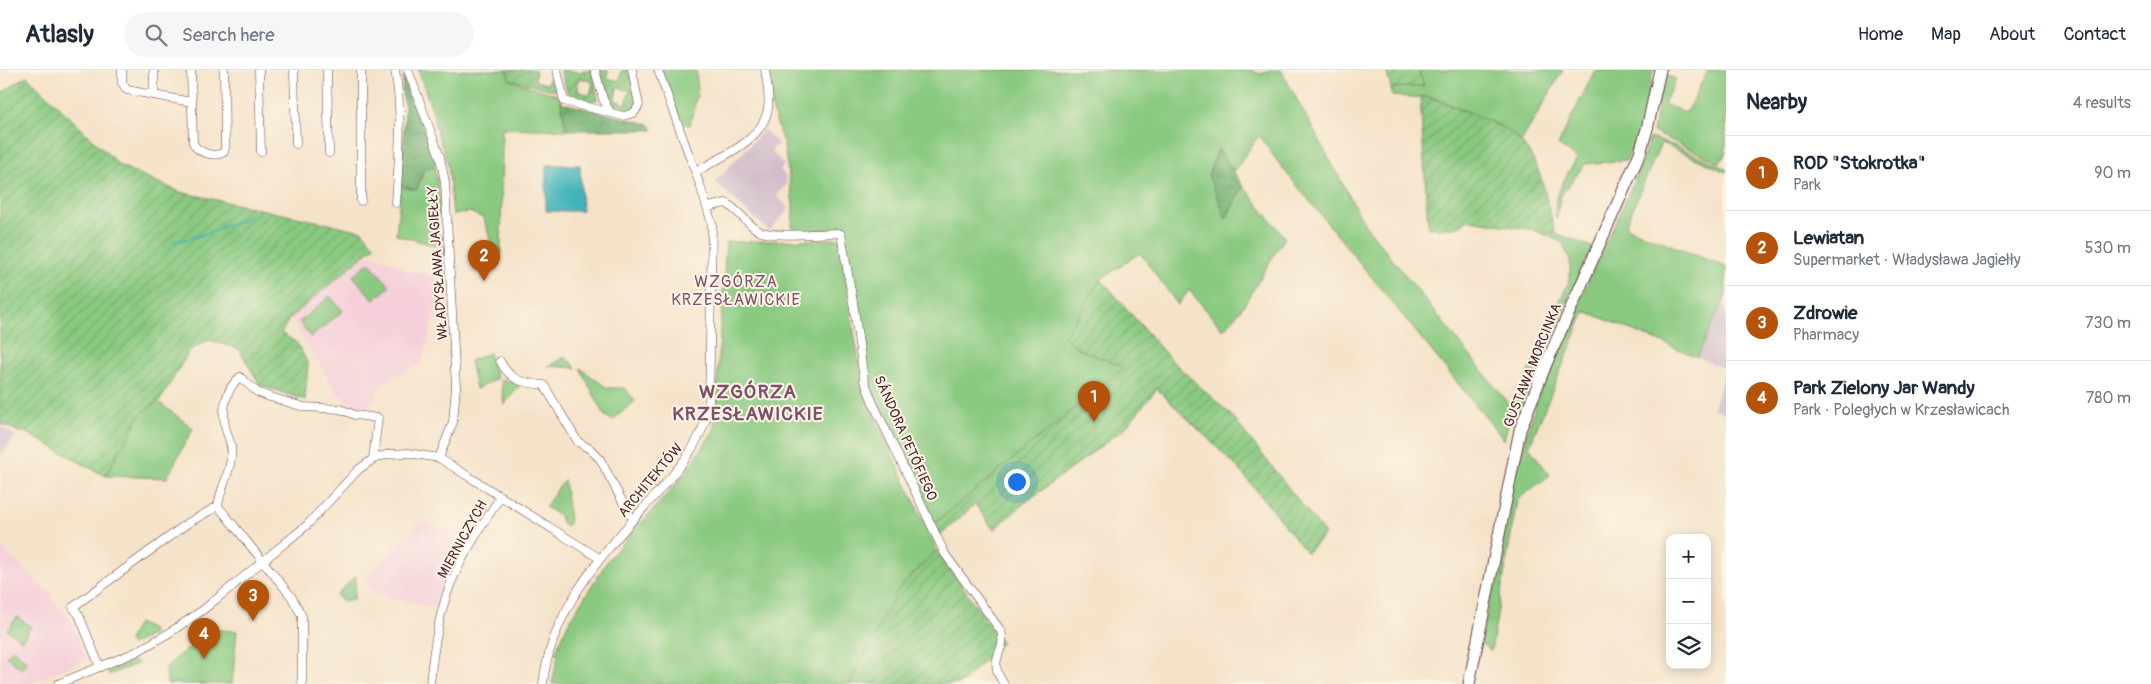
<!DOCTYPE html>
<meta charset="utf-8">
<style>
body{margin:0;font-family:Pangolin,sans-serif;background:#f6f6f7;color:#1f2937}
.controls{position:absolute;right:15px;bottom:15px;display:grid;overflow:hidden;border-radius:10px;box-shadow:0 2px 12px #0003}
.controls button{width:45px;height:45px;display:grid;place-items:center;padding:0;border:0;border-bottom:1px solid #e0e1e3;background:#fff;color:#1f2937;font:25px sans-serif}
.you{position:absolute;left:1016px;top:411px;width:18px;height:18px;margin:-12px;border:4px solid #fff;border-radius:50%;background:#1a73e8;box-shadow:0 0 0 8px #1a73e833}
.badge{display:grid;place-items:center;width:32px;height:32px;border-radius:50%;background:#b45309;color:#fff;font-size:16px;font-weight:700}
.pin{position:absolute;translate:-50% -41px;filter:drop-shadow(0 1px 2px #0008)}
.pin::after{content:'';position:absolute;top:26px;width:18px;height:15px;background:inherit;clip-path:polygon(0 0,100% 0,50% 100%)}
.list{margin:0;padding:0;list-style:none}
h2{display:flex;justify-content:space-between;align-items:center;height:65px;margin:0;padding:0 20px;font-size:21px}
h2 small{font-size:16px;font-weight:400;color:#747a83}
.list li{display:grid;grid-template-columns:32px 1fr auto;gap:15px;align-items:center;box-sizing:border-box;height:75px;padding:0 20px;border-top:1px solid #e0e1e3}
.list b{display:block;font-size:19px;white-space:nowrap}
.list p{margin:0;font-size:16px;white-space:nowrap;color:#747a83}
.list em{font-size:16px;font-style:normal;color:#747a83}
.icon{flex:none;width:28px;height:28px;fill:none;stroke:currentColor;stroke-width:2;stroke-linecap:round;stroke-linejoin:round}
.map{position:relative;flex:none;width:1726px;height:614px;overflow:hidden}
header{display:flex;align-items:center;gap:30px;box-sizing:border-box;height:70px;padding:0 25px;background:#fff;border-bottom:1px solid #e0e1e3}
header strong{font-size:24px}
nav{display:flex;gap:28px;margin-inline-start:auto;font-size:18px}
.search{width:350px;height:45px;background:#f6f6f7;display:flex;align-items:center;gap:12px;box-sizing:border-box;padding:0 18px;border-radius:28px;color:#747a83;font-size:19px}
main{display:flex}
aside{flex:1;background:#fff}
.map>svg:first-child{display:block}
.built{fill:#f5cfd9}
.industrial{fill:#d1bdcb}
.green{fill:#89c980;stroke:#6a7456}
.forest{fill:url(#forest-crowns);stroke:#5c664c}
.garden{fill:url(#garden-furrows);stroke:#6a7456;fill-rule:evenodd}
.water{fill:#43b3b9;stroke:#466972}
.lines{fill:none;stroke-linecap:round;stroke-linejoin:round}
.stream{stroke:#43b3b9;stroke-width:2}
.street-casing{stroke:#643c43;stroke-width:9}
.secondary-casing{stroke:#643c43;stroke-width:13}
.street{stroke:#fff;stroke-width:8}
.secondary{stroke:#fff;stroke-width:11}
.labels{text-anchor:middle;stroke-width:4;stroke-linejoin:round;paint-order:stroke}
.street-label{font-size:14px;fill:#4a1f2b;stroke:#fcf5e5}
.quarter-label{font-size:16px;letter-spacing:1px;fill:#7e506b;stroke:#fcf5e5}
.district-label{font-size:19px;font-weight:bold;letter-spacing:1px;fill:#7e506b;stroke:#fcf5e5}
</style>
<header>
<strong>Atlasly</strong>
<div class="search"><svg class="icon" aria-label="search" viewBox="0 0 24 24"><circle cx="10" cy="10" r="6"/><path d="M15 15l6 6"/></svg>Search here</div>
<nav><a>Home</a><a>Map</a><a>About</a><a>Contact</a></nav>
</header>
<main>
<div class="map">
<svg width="1726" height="614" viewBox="0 0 1726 614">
<defs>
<pattern id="forest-crowns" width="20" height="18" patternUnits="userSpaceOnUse" patternTransform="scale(1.25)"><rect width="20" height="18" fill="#6ead6e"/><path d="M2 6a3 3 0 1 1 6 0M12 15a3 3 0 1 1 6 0" fill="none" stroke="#5c8c5b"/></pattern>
<pattern id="garden-furrows" width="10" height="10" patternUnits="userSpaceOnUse" patternTransform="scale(1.25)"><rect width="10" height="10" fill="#89c980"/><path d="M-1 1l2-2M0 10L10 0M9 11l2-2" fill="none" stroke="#78ac6f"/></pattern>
</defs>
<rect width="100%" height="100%" fill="#fcf5e5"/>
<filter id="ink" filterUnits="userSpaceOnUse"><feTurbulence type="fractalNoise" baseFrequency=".02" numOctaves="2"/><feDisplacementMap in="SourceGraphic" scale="10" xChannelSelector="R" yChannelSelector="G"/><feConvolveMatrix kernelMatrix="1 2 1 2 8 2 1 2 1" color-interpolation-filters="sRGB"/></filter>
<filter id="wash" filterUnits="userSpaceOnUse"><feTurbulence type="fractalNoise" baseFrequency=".0096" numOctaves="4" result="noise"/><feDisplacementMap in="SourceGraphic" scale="20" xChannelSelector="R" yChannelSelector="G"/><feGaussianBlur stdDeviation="1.12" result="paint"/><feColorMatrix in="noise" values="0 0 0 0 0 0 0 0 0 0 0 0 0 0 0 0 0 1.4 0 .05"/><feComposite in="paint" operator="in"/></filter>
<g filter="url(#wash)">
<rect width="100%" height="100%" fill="#f5e3c9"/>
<g class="built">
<polygon points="366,183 390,191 409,201 428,204 443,211 444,226 440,226 421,294 387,311 378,320 372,333 357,340 339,325 290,248"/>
<polygon points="422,450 469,468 445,512 437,538 381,526 369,517 365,508"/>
<polygon points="0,476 53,526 51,528 70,548 87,589 28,614 0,614"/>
</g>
<g class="industrial">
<polygon points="764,60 778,73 771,81 784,95 780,100 785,105 787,114 776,125 789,139 769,161 715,112"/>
<polygon points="1726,225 1726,344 1713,338 1725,299 1697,287"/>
<polygon points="0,356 15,366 0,387"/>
</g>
<g class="green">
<path d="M 418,0 L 507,0 L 510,10 L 560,26 L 566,60 L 502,58 L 501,184 L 496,185 C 489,173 489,160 483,148 L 469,142 L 453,145 L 448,94 L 434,53 L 434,45 Z"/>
<polygon points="662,0 696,0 698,20 690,55 681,53"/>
<path d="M 769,0 L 1251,0 L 1260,4 L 1270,0 L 1281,0 L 1365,155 L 1512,338 L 1570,209 L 1570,190 L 1563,173 L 1532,159 L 1555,163 L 1592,177 L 1520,337 L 1512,338 L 1504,370 L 1277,91 L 1259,65 L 1234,102 L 1218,79 L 1225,148 L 1243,116 L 1285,168 C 1264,197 1248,237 1223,260 L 1189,220 L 1178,235 L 1140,183 L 1101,209 L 1065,267 L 1079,279 L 1125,297 L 934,454 L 869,317 L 844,159 L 792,162 L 793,134 L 784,76 L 772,38 Z"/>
<polygon points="1419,0 1563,0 1521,72 1499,55 1434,28 1392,26 1391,18 1424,16"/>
<path d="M 1595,0 L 1653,0 L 1640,61 L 1627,90 L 1585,94 L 1561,125 L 1556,148 C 1552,125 1566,107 1577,88 L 1558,75 Z"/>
<polygon points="1663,0 1665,0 1663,4 1676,9 1664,34 1686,43 1708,0 1726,0 1726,82 1720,93 1653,62"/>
<polygon points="1650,68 1673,75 1726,98 1726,102 1661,73 1625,157 1726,197 1726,225 1697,287 1585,241 1529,377 1550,405 1517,430 1491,581 1481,573 1512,414 1542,313 1635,109"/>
<polygon points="435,98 439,123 440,145 437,146 435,159 441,166 441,177 396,165 401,114 421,110 423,100"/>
<polygon points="839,169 864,324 937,480 897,521 849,614 552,614 558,585 555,584 568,553 608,490 685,404 714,360 726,172"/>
<polygon points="369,192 390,216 374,230 353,206"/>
<polygon points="330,226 343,241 311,267 299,252"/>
<polygon points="489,283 497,309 476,319 470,291"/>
<polygon points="564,287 573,294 576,298 548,296"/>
<polygon points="580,298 607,318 625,318 635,331 613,350 605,346"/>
<polygon points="502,309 520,315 504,335 501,310"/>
<polygon points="157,331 193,358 167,408 105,406 140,344"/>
<polygon points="564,410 570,451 567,456 562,453 560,446 545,437"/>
<polygon points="356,506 354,529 343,531 336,525"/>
<polygon points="17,547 31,557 22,570 7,560"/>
<polygon points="138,553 152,560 154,564 131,575 129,570"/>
<polygon points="219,560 237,561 232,614 167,614 166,597 183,582"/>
<polygon points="13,579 27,592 21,599 6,586"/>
<polygon points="130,590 139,593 109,605 107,600"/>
</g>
<g class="forest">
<polygon points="403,7 434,85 435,98 423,100 417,120 405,118 401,114 405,37 402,23"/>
<polygon points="560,26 563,33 649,54 653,60 566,60"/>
<polygon points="1218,79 1243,116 1226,149 1208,105"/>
</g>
<g class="garden">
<polygon points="507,0 536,0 535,11 547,14 551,1 548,0 554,0 557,21 509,9"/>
<path d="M 560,0 L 582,2 L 582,0 L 592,0 L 598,29 L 590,32 L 569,26 ZM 579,8 L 593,12 L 590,25 L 578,21 Z"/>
<path d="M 600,0 L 608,0 L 607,8 L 619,11 L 622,0 L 630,0 L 637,33 L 631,41 C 621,43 614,40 608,32 ZM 617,17 L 630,21 L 626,34 L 615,30 Z"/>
<polygon points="1386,0 1419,0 1424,16 1391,18"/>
<polygon points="27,6 119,95 180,122 362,161 375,176 290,248 281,263 297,273 308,294 305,330 260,315 239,279 209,270 190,280 161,329 140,345 105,406 23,361 21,363 0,353 0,24"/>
<path d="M 1420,26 C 1439,29 1456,38 1474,45 C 1488,51 1503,56 1515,66 C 1542,90 1546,129 1555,163 L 1469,150 L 1454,158 L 1428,158 Z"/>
<polygon points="1101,209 1171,290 1231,345 1325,464 1307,483 1238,398 1157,319 1125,358 1021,436 994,460 975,434 939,467 934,454 1124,297 1079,279 1064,267"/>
<polygon points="937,480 1002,573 960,614 849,614 897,521"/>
</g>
<polygon class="water" points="546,95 580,95 582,141 546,141"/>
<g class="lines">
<polyline class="stream" points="174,172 199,166 253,146"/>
</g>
</g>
<g filter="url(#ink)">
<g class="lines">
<g class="street-casing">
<g id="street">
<polyline points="122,0 122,13 127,20 191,32"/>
<path d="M 191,0 L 193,73 C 198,83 215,88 224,82 L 225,78 L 224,0"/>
<polyline points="259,0 261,82"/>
<polyline points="294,0 296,74"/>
<polyline points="327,0 329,83"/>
<polyline points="361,0 361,131"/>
<path d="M 395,0 C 403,44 399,88 396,133"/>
<polyline points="408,0 440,87 445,112 456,317 453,352 439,388"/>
<polyline points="557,0 564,31 623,46 634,43 639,35 632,0"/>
<polyline points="595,0 603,29 610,42"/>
<polyline points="154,25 154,0"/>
<path d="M 696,102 C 721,86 762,72 768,39 C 770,26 767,13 765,0"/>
<path d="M 708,137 L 726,133 C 738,140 747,154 759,161 C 772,168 820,163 838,163 L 841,164 L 854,238 L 864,310 L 873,333 L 945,484 L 1001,561 C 1008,583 985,587 1004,614"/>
<path d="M 500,291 C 510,311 523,313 544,315 L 578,372 L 590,379 L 600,389 L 629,444 L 634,449"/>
<polyline points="100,597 79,545 73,537 188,453 218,436"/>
<polyline points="58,614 136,582 169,563 203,540 307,455 358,400 373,389 389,384 408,383 439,388 599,488"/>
<path d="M 302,614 L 302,546 L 291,526 L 218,436 C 220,419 230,404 231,387 C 233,377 229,370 226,360 C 221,342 225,319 240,307 L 257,322 L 270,327 L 304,337 L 340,339 L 355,345 L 378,348 L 373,389"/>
<path d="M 430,614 C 433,581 439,543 451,513 C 464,482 483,454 501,426"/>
<path d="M 543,614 C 551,540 601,486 648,433 C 674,404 700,378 709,338 L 712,154 L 700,115 L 658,0"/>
</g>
</g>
<g class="secondary-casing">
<polyline id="secondary" points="1469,614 1520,360 1546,294 1640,83 1647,59 1660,0"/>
</g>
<use href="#street" class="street"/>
<use href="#secondary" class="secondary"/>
</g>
</g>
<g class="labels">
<g class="street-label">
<text transform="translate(437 193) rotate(-94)" y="5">WŁADYSŁAWA JAGIEŁŁY</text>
<text transform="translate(1532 295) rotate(-68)" y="5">GUSTAWA MORCINKA</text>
<text transform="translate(906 368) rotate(66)" y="5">SÁNDORA PETŐFIEGO</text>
<text transform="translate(650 410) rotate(-50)" y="5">ARCHITEKTÓW</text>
<text transform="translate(462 469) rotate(-61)" y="5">MIERNICZYCH</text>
</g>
<g class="quarter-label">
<text x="736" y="217">WZGÓRZA<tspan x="736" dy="18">KRZESŁAWICKIE</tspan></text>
</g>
<g class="district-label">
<text x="748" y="328">WZGÓRZA<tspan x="748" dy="22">KRZESŁAWICKIE</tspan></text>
</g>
</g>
</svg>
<div class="controls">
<button>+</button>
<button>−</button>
<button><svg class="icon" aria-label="layers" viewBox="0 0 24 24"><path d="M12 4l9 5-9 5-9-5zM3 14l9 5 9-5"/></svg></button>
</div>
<div class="you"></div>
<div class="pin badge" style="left:1094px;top:352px">1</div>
<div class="pin badge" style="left:484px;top:211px">2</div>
<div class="pin badge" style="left:253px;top:551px">3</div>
<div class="pin badge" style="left:204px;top:589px">4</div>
</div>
<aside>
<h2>Nearby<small>4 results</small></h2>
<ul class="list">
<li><span class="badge">1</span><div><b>ROD &quot;Stokrotka&quot;</b><p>Park</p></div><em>90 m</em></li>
<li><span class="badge">2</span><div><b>Lewiatan</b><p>Supermarket · Władysława Jagiełły</p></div><em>530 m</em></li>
<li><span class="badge">3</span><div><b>Zdrowie</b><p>Pharmacy</p></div><em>730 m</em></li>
<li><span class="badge">4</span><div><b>Park Zielony Jar Wandy</b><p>Park · Poległych w Krzesławicach</p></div><em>780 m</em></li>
</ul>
</aside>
</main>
